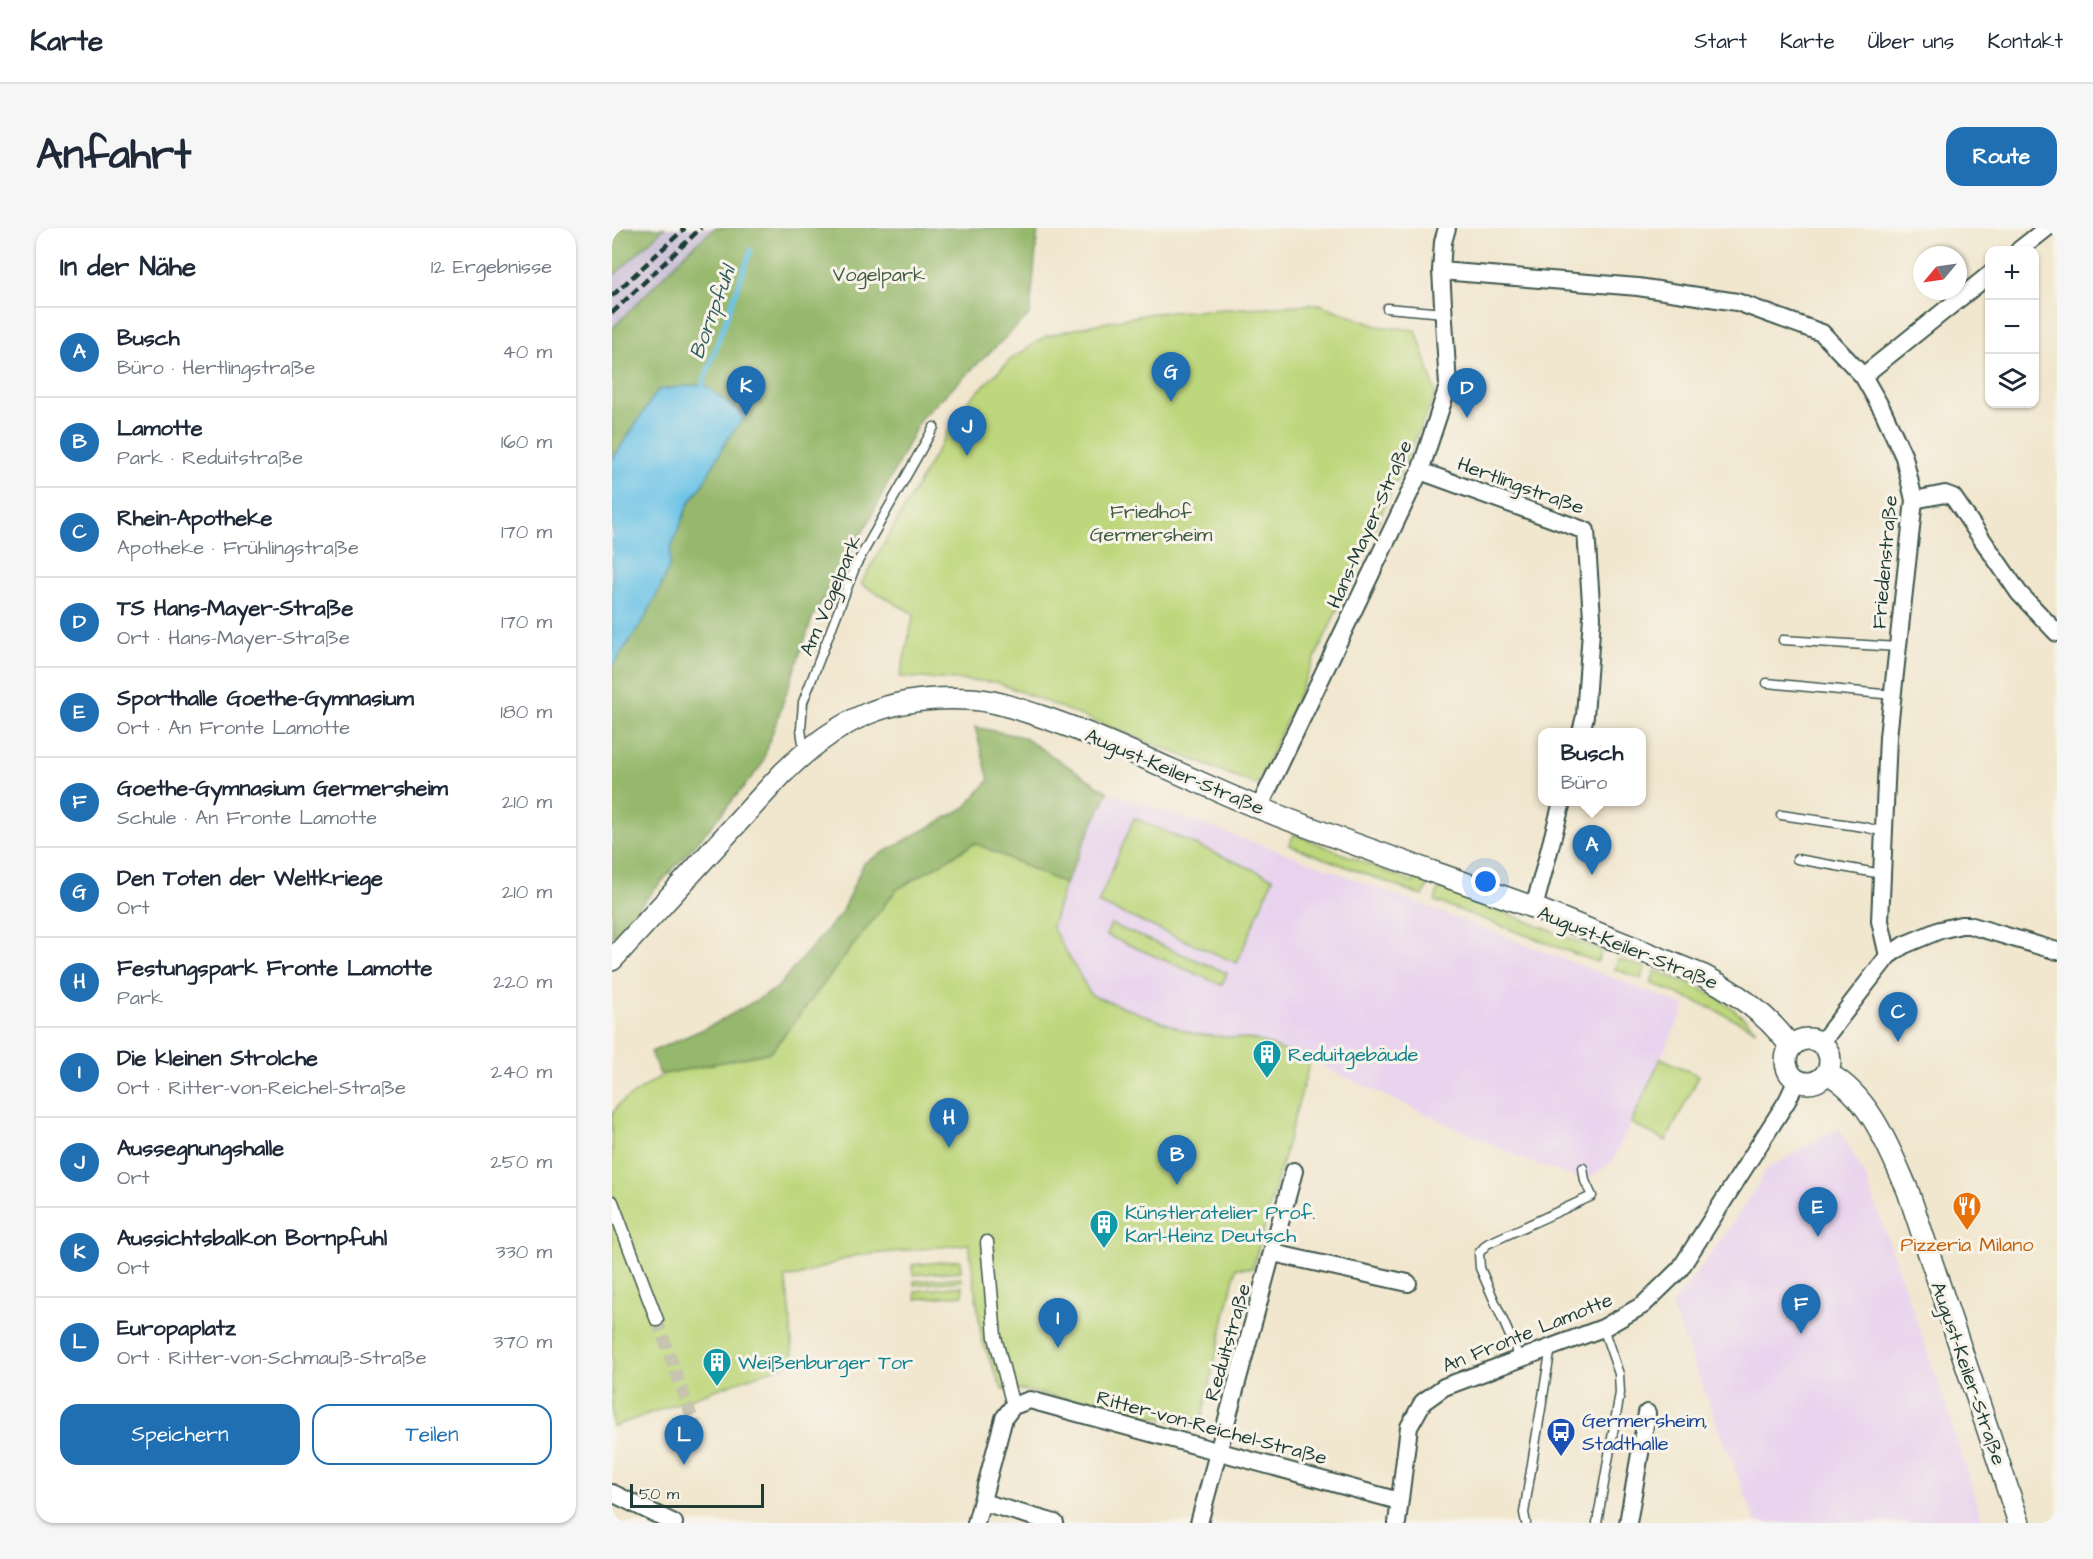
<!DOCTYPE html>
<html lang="de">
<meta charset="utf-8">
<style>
body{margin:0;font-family:"Architects Daughter",sans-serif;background:#f6f6f7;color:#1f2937}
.controls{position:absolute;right:18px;top:18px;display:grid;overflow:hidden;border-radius:12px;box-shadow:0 2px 4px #0004}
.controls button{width:54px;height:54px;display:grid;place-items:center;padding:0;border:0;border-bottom:2px solid #e0e1e3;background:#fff;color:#1f2937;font:30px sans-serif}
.compass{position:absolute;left:1301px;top:18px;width:54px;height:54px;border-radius:50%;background:#fff;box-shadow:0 2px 4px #0004;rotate:241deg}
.scale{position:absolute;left:18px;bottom:15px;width:134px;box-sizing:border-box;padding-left:6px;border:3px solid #1f3d34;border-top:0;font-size:16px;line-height:21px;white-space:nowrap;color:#1f3d34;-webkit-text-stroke:4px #f7f3e8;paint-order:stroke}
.you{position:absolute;left:874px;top:654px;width:21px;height:21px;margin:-15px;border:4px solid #fff;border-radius:50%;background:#1a73e8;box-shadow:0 0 0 9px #1a73e833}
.badge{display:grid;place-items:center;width:39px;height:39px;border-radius:50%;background:#1f6fb2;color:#fff;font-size:20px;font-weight:700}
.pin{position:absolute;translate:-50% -50px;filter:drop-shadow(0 2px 3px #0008)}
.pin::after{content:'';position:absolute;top:32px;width:21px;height:18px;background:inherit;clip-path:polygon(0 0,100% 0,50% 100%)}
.popup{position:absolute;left:926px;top:500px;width:108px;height:78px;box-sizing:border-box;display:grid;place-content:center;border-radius:12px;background:#fff;filter:drop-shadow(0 2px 4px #0005);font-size:20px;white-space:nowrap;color:#747a83}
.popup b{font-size:22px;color:#1f2937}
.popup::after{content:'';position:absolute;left:50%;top:100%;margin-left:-12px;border:12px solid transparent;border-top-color:#fff}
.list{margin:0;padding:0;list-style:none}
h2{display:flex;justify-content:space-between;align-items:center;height:78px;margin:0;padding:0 24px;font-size:26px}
h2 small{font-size:20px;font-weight:400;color:#747a83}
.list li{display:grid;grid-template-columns:39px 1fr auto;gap:18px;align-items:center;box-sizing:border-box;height:90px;padding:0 24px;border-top:2px solid #e0e1e3}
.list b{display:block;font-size:22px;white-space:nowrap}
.list p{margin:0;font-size:20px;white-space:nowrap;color:#747a83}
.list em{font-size:20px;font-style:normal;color:#747a83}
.actions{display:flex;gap:12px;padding:18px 24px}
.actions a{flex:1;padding:14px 0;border:2px solid #1f6fb2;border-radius:18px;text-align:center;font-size:21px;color:#1f6fb2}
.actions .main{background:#1f6fb2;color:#fff}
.icon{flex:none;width:33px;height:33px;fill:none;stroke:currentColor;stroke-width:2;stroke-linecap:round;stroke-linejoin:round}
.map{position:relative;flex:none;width:1445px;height:1295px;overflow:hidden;border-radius:18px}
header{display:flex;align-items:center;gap:36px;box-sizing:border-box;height:84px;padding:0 30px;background:#fff;border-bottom:2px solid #e0e1e3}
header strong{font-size:28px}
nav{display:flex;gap:33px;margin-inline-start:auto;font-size:21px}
.intro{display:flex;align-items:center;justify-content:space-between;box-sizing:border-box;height:144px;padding:0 36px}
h1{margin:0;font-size:42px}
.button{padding:15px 27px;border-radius:18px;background:#1f6fb2;color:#fff;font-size:21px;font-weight:700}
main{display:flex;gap:36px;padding:0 36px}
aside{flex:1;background:#fff;border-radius:18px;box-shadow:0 2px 4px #0004}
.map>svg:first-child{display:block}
.built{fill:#e8d2ee}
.industrial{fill:#c9bfd7}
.green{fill:#bdd77c;stroke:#6e8a58;stroke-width:1.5}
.forest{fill:#96b86c;stroke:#5a7a50;stroke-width:1.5}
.water{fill:#6ac3e7;stroke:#44808e;stroke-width:1.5}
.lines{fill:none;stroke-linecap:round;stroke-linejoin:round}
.stream{stroke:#6ac3e7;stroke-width:5}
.pedestrian-tunnel{stroke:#c7c4af;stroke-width:12;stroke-dasharray:12 6;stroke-linecap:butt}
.service-casing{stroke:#3e564b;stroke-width:11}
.pedestrian-casing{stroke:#3e564b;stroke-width:15}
.minor-casing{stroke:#3e564b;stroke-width:20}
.tertiary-casing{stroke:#3e564b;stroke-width:24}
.service{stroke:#fff;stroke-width:8}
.pedestrian{stroke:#fff;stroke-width:12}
.minor{stroke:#fff;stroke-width:16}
.tertiary{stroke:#fff;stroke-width:21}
.rail{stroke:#1f3d34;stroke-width:4.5;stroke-dasharray:9 4.5;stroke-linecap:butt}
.labels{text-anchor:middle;stroke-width:6;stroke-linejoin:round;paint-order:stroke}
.park-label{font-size:20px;fill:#3f5c42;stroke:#f7f3e8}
.street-label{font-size:20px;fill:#1f3d34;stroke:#f7f3e8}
.culture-label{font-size:20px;fill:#0d838f;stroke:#f7f3e8;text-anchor:start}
.food-label{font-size:20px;fill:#c56008;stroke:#f7f3e8}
.transit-label{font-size:20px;fill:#164399;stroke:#f7f3e8;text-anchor:start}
.water-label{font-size:21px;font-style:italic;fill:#325e61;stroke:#f7f3e8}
</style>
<header>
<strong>Karte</strong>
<nav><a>Start</a><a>Karte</a><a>Über uns</a><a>Kontakt</a></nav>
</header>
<div class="intro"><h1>Anfahrt</h1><a class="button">Route</a></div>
<main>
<aside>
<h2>In der Nähe<small>12 Ergebnisse</small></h2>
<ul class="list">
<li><span class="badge">A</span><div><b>Busch</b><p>Büro · Hertlingstraße</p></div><em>40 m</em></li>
<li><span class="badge">B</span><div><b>Lamotte</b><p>Park · Reduitstraße</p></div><em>160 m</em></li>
<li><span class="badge">C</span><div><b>Rhein-Apotheke</b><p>Apotheke · Frühlingstraße</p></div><em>170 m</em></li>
<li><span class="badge">D</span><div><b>TS Hans-Mayer-Straße</b><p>Ort · Hans-Mayer-Straße</p></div><em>170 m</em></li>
<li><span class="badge">E</span><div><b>Sporthalle Goethe-Gymnasium</b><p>Ort · An Fronte Lamotte</p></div><em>180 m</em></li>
<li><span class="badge">F</span><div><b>Goethe-Gymnasium Germersheim</b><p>Schule · An Fronte Lamotte</p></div><em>210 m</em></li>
<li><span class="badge">G</span><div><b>Den Toten der Weltkriege</b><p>Ort</p></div><em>210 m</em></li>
<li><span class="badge">H</span><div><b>Festungspark Fronte Lamotte</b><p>Park</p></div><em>220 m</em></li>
<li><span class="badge">I</span><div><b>Die kleinen Strolche</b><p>Ort · Ritter-von-Reichel-Straße</p></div><em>240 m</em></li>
<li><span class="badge">J</span><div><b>Aussegnungshalle</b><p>Ort</p></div><em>250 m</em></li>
<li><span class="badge">K</span><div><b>Aussichtsbalkon Bornpfuhl</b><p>Ort</p></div><em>330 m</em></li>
<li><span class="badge">L</span><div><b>Europaplatz</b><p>Ort · Ritter-von-Schmauß-Straße</p></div><em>370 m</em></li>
</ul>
<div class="actions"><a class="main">Speichern</a><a>Teilen</a></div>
</aside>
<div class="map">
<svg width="1445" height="1295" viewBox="0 0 1445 1295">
<rect width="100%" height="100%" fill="#f7f3e8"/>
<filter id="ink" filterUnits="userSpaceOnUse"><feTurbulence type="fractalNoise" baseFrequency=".0167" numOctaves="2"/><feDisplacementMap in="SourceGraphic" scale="12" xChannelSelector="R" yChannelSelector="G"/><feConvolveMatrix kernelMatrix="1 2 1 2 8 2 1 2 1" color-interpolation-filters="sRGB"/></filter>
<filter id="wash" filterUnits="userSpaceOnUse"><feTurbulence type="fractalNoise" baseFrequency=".008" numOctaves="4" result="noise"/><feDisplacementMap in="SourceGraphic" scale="24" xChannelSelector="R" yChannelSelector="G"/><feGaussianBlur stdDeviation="1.35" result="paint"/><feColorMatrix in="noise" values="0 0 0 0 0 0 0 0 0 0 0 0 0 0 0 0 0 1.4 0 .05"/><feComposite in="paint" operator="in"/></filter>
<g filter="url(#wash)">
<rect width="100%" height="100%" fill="#f1e6ce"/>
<g class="built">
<polygon points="496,564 682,628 1074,778 1049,830 1087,848 1054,913 1019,895 1000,934 973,953 916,933 698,833 645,812 582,806 478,767 440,699 453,656"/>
<polygon points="1227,900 1255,952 1326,1154 1372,1295 1144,1295 1059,1078 1119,998 1156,940"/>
</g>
<polygon class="industrial" points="52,0 103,0 77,22 0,101 0,49"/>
<g class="green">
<polygon points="707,76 765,98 804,102 824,166 645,557 384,454 288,449 302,386 249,356 350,179 398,132 434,108 480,97 541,85"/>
<polygon points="522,590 661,650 625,735 486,675"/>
<path d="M 682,606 L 800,654 C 807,651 811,650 816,657 L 811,668 L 677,617 Z"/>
<polygon points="363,615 453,656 440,699 479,767 582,806 645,812 698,833 641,1040 624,1040 588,1198 410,1162 390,1161 370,1113 357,1016 241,1028 186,1048 173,1049 178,1081 181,1134 0,1199 0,887 7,876 52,846 159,824 284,662"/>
<polygon points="831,660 990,723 985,734 823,673 826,662"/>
<polygon points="499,696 615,745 610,757 494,707"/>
<polygon points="1006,731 1032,739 1033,741 1029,751 1003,741"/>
<path d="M 1043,743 C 1085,757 1113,769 1144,802 L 1101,781 L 1039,755 Z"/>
<polygon points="1049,830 1087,848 1054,913 1019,895"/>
<polygon points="348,1032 349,1043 301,1047 300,1037"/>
<polygon points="349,1049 350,1053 302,1057 302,1053"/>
<polygon points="350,1058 351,1067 304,1071 303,1063"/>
</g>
<g class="forest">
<polygon points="0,0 52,0 0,49"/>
<polygon points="103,0 426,0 418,86 309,190 257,293 201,388 149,538 95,603 0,709 0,439 34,388 48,360 57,339 59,320 76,277 92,254 116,210 134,187 114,174 46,162 0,232 0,101 77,22"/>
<polygon points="363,499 411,509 496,564 453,656 363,615 284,662 159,824 52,846 47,845 39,824 101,797 164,761 229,685 252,635 354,579 377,552"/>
</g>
<polygon class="water" points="91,156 134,188 116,210 92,254 76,277 59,320 57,339 48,360 34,388 0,439 0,232 46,162"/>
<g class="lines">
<polyline class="stream" points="91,156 139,22"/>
</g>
</g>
<g filter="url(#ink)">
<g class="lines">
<polyline class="pedestrian-tunnel" points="45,1092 84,1200"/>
<g class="service-casing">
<g id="service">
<polyline points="775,80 832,85"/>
<polyline points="1171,412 1286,419"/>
<polyline points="1155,455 1281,467"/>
<polyline points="192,524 189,501 191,474 244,337 322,199"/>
<polyline points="1169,587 1252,599 1272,604"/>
<polyline points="1185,631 1270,646"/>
<polyline points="908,1131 868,1040 867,1025 875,1016 980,968 973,953 971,940"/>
<polyline points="914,1295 912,1285 939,1119"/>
<polyline points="985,1295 1008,1165 1007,1146 991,1100"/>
</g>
</g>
<g class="pedestrian-casing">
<g id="pedestrian">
<polyline points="0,974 45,1092"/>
<polyline points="375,1014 383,1109 401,1178"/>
</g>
</g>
<g class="minor-casing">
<g id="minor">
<polyline points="1407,22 1435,0"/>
<polyline points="829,43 1026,59 1125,74 1210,105 1251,148 1271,183 1292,229 1302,272 1276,509 1268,693 1276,728"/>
<polyline points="1251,148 1378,46"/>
<polyline points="808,243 974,303 980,389 973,488 969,504"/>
<polyline points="1302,272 1333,266 1341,269 1407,365 1445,405"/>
<polyline points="647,580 808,243 836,158 829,43 831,14 835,0"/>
<polyline points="922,680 950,574"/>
<polyline points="1209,815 1276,728 1292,717 1328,702 1349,697 1357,697 1445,723"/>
<polyline points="661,1025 796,1055"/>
<polyline points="0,1265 62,1295"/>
<polyline points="370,1274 443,1295"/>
<polyline points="364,1295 392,1190 401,1178 418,1172 787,1273"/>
<polyline points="587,1295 682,943"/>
<polyline points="785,1295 797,1199 811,1174 832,1159 991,1100 1031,1077 1068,1041 1175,873 1185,852"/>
<polyline points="1016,1295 1035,1185"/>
</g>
</g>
<g class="tertiary-casing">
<g id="tertiary">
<path d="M 0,732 L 170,546 C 227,490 276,467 357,471 C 381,472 403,480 425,487 C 501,512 573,550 647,580 C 737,616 829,646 920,679 C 977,701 1034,725 1092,748 C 1125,765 1157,788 1179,819"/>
<circle cx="1196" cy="833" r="22"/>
<path d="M 1215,845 C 1258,868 1277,920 1296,963 L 1407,1295"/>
</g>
</g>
<use href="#service" class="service"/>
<use href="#pedestrian" class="pedestrian"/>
<use href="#minor" class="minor"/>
<use href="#tertiary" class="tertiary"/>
<g class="rail">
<polyline points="0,68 73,0"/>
<polyline points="0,85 89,0"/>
</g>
</g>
</g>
<defs>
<g id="building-pin" transform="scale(1.5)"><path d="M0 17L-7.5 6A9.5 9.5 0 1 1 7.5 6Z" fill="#0f9aa8" stroke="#f7f3e8"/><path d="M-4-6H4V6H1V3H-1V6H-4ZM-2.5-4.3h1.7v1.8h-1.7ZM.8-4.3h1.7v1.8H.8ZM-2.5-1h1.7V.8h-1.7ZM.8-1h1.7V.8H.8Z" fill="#fff"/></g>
<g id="restaurant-pin" transform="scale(1.5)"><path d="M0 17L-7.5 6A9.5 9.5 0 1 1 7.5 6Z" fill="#e8710a" stroke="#f7f3e8"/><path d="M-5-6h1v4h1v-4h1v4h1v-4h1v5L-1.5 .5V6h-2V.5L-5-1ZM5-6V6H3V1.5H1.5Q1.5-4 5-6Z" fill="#fff"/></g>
<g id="bus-pin" transform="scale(1.5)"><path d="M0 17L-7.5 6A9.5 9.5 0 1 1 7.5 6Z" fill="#1a4fb4" stroke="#f7f3e8"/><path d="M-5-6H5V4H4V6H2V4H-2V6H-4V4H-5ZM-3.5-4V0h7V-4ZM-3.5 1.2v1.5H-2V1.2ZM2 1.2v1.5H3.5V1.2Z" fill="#fff"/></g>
</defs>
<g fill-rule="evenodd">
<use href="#building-pin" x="655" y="826"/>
<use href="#restaurant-pin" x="1355" y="978"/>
<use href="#building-pin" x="492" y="996"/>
<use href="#building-pin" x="105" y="1134"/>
<use href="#bus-pin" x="949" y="1204"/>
</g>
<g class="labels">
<g class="park-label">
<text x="267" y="53">Vogelpark</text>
<text x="539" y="290">Friedhof<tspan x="539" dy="23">Germersheim</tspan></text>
</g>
<g class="street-label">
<text transform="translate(909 257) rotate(20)" y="7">Hertlingstraße</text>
<text transform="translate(757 296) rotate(-66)" y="7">Hans-Mayer-Straße</text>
<text transform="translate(1272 334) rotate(-85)" y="7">Friedenstraße</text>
<text transform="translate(218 367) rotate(-67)" y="7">Am Vogelpark</text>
<text transform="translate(563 543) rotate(23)" y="7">August-Keiler-Straße</text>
<text transform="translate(1016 719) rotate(22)" y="7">August-Keiler-Straße</text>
<text transform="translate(915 1104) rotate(-22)" y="7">An Fronte Lamotte</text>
<text transform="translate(615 1114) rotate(-74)" y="7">Reduitstraße</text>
<text transform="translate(1357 1145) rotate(71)" y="7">August-Keiler-Straße</text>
<text transform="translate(600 1199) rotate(15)" y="7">Ritter-von-Reichel-Straße</text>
</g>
<g class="culture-label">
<text x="676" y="833">Reduitgebäude</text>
<text x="513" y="991">Künstleratelier Prof.<tspan x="513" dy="23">Karl-Heinz Deutsch</tspan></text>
<text x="126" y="1141">Weißenburger Tor</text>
</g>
<g class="food-label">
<text x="1355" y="1023">Pizzeria Milano</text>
</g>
<g class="transit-label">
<text x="970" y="1199">Germersheim,<tspan x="970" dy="23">Stadthalle</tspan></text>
</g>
<g class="water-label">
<text transform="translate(100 84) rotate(-70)" y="7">Bornpfuhl</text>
</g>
</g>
</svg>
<div class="controls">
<button>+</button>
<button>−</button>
<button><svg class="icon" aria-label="layers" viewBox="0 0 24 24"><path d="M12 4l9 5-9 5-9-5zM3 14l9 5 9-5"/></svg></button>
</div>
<svg class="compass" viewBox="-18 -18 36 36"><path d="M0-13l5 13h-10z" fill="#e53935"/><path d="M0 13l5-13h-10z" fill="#747a83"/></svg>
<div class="scale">50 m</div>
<div class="you"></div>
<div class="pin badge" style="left:980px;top:647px">A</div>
<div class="popup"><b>Busch</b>Büro</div>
<div class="pin badge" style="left:565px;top:957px">B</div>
<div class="pin badge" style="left:1286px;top:814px">C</div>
<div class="pin badge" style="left:855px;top:190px">D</div>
<div class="pin badge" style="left:1206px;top:1009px">E</div>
<div class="pin badge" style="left:1189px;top:1106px">F</div>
<div class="pin badge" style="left:559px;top:174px">G</div>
<div class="pin badge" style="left:337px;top:920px">H</div>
<div class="pin badge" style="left:446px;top:1120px">I</div>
<div class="pin badge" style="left:355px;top:228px">J</div>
<div class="pin badge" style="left:134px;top:188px">K</div>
<div class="pin badge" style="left:72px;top:1237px">L</div>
</div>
</main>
